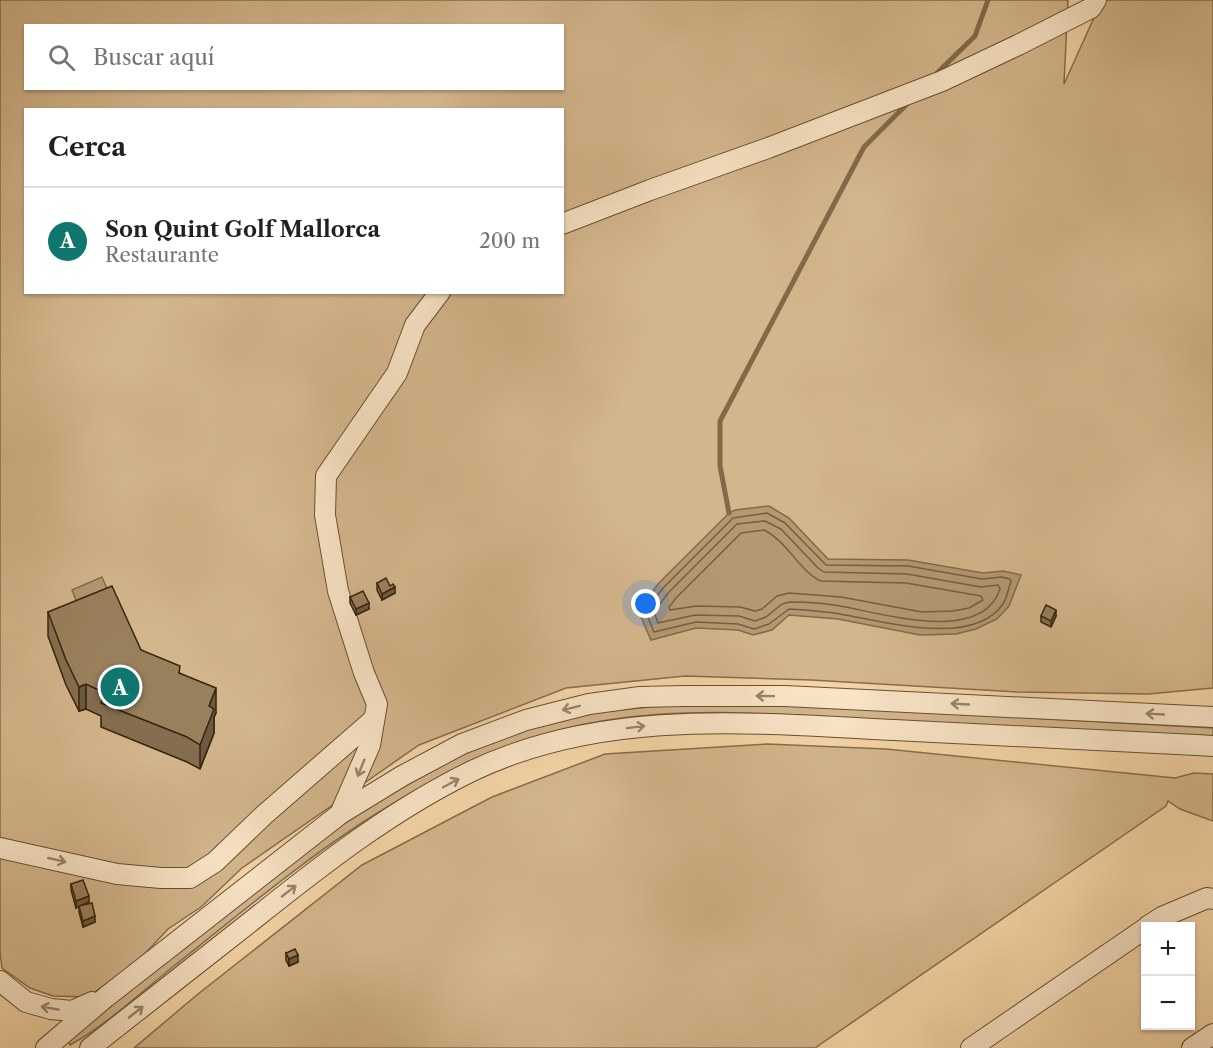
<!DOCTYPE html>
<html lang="es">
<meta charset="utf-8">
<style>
body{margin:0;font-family:"Libre Caslon Text",serif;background:#f2f2f2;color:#202124}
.controls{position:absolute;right:18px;bottom:18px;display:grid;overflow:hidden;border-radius:0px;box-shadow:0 2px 4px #0004}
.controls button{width:54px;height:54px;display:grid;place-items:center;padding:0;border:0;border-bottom:2px solid #e0e0e0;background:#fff;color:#202124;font:30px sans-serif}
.you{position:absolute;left:646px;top:604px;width:21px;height:21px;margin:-15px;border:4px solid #fff;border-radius:50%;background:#1a73e8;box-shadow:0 0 0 9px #1a73e833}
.badge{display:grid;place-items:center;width:39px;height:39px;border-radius:50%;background:#0f766e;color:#fff;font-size:20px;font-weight:700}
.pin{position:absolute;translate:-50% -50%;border:3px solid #fff;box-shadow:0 2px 6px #0006}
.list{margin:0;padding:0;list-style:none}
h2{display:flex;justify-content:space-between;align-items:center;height:78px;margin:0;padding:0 24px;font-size:26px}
h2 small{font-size:20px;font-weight:400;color:#757577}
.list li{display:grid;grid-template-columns:39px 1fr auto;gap:18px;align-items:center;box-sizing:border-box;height:108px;padding:0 24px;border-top:2px solid #e0e0e0}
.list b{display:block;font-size:22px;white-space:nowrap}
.list p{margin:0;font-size:20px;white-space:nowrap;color:#757577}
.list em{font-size:20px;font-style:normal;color:#757577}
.icon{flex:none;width:33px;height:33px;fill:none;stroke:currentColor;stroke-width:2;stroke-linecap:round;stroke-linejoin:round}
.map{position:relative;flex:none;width:1213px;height:1048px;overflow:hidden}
.search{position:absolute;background:#fff;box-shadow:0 2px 4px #0004;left:24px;top:24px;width:540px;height:66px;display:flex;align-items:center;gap:15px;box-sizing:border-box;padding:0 21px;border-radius:0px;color:#757577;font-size:22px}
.panel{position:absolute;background:#fff;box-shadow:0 2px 4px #0004;left:24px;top:108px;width:540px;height:186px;border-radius:0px}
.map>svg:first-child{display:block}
.green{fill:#d4b68c;stroke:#866d4c;stroke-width:1.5;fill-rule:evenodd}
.water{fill:#b49872;stroke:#826a49;stroke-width:1.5}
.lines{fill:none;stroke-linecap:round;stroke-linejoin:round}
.shore{stroke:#765e3f;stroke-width:1.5}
.stream{stroke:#826a49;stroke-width:5}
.minor-casing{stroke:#665032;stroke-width:22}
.minor{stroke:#f8e3c5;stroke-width:20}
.wall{fill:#846e4f;stroke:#37240c;stroke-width:1.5}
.shaded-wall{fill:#6b5a40;stroke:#37240c;stroke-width:1.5}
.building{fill:#99805c;stroke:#37240c;stroke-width:1.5}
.oneway{stroke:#988468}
</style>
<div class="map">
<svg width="1213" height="1048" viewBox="0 0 1213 1048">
<rect width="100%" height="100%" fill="#f4d4a6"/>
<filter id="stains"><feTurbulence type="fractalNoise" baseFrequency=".00333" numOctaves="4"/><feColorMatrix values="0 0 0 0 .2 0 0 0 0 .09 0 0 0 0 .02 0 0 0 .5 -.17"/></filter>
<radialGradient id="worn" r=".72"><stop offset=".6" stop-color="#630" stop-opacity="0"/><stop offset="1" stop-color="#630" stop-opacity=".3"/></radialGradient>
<g class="green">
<path d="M 0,0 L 1068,0 L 1064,84 L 1102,0 L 1213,0 L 1213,688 L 1148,694 L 1018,692 L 811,680 L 685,676 L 566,688 L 419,745 L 242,868 L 201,907 L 168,929 L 138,961 L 88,997 L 53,996 L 30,988 L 2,968 L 0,952 ZM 26,26 L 562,26 L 562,88 L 26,88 ZM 26,110 L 562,110 L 562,292 L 26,292 Z"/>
<path d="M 751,703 L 1213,728 L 1213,738 C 1101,732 989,726 876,720 C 788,715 696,706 608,720 C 527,732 453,766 384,809 C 311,853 241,913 174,966 C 140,993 108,1024 70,1045 L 68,1040 L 103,1010 L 338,828 L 383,798 L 467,752 L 501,736 L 558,721 L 600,712 L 670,705 Z"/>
<polygon points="767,744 886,749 1175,778 1194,773 1213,774 1213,821 1180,809 1168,801 1166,806 815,1048 134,1048 198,994 362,865 492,797 605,754"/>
</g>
<g class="water">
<polygon points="769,506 789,518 828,559 908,560 983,573 1003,571 1021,575 1009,606 997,619 976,629 956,634 920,635 838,619 789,615 772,630 753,635 738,630 696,628 651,640 638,610 659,583 729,513 735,510"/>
<polygon points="102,577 111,598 80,611 72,590"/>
</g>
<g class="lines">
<g class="shore">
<path d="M 767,513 L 785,523 L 826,565 L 908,566 L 982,579 L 1002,577 L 1010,579 L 1011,582 C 1008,589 1007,598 1003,604 C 973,648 882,621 840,614 C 823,611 806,610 789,609 L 769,624 L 754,629 L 738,624 L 696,622 L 654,632 L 645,610 L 664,587 L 733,518 Z"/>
<path d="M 765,521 L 781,529 L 818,568 L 824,572 L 907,574 L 981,587 L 998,585 L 1000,589 C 982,645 881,613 840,606 C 824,603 807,602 790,602 L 782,604 L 766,617 L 755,621 L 739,616 L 695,615 L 658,623 L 654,612 L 669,592 L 737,524 Z"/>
<path d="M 764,530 C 788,542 800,572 821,581 L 906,583 L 981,596 L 983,600 L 969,608 L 953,611 L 922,612 L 841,597 L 789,593 L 777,596 L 762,609 L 755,611 L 740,607 L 696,606 L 670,610 L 669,607 L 676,598 L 741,533 Z"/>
</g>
<g class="stream">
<polyline points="935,75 975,36 988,0"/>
<polyline points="729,513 720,466 720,421 864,147 910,101"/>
</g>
<g class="minor-casing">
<g id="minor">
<polyline points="562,224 650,190 768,148 942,81 1018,45 1091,8 1096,0"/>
<polyline points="340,814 370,745 377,704 364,673 338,591 325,515 326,476 397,373 415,325 440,292"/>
<polyline points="0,848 117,874 161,878 190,878 215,862 264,815 373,720"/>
<polyline points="1148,926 1162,917 1207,898 1213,899"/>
<polyline points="0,981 26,1002 51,1009 72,1011 92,1002"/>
<polyline points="46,1048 106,997 340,814 402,776 462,744 526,720 589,704 640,697 683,696 785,696 1213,717"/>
<path d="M 90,1048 C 145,1005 199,962 254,919 C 323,864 392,810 472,771 C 604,708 753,723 894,730 C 1001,735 1107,740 1213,746"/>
<polyline points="971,1048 1146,928"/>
<polyline points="1192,1048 1213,1034"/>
</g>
</g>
<use href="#minor" class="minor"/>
</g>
<g class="wall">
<polygon points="377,583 390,586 395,593 382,600 377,590"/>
<polygon points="350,597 369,609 356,615 350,603"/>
<polygon points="48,612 141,650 180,673 216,713 214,717 214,733 200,769 187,762 101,727 101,716 86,709 79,711 66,685 48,636"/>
<polygon points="1041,616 1056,616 1051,627 1041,622"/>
<polygon points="71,884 89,902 81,906 95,922 83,927 79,912 79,906 76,908 71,890"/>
<polygon points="286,953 298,962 289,966 286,960"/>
</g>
<g class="shaded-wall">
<polygon points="395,587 395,593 382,600 382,594"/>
<polygon points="369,603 369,609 356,615 356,609"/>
<polygon points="1056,610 1056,616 1051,627 1051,621"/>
<polygon points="86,684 86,709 79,711 79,687"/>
<polygon points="216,688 216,713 214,717 214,733 200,769 200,745 209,706"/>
<polygon points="89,896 89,902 76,908 76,901"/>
<polygon points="95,916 95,922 83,927 83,921"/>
<polygon points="298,955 298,962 289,966 289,959"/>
</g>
<g class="building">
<polygon points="386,578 390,586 393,584 395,587 382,594 377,583"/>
<polygon points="112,586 141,650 180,666 179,673 216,688 209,706 214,709 200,745 187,737 101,703 105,693 86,684 79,687 66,660 48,612"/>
<polygon points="363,591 369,603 356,609 350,597"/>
<polygon points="1046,605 1056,610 1051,621 1041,616"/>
<polygon points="83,880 89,896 76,901 71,884"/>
<polygon points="92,903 95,916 83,921 79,906"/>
<polygon points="295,949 298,955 289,959 286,953"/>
</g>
<defs><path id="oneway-shaft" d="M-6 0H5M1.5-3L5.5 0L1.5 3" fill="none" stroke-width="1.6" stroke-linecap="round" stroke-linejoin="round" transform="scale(1.5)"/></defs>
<g class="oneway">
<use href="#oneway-shaft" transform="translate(765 696) rotate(-179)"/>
<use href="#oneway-shaft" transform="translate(960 704) rotate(-177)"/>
<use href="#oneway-shaft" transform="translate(571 708) rotate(166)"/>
<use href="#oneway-shaft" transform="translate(1155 714) rotate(-177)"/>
<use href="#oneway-shaft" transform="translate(636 727) rotate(-7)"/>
<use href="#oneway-shaft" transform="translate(361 768) rotate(112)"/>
<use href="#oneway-shaft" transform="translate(451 783) rotate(-28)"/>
<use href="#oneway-shaft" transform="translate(57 860) rotate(13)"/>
<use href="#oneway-shaft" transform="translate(289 891) rotate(-38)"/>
<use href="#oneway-shaft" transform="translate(50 1008) rotate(-170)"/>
<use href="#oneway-shaft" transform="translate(136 1012) rotate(-38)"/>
</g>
<rect width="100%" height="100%" filter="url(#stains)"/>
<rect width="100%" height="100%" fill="url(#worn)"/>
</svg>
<div class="controls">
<button>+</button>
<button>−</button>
</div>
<div class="you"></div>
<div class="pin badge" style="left:120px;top:687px">A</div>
<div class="search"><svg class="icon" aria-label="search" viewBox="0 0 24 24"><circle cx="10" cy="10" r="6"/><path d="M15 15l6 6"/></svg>Buscar aquí</div>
<section class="panel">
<h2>Cerca<small></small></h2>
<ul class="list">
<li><span class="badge">A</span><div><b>Son Quint Golf Mallorca</b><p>Restaurante</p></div><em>200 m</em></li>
</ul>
</section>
</div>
